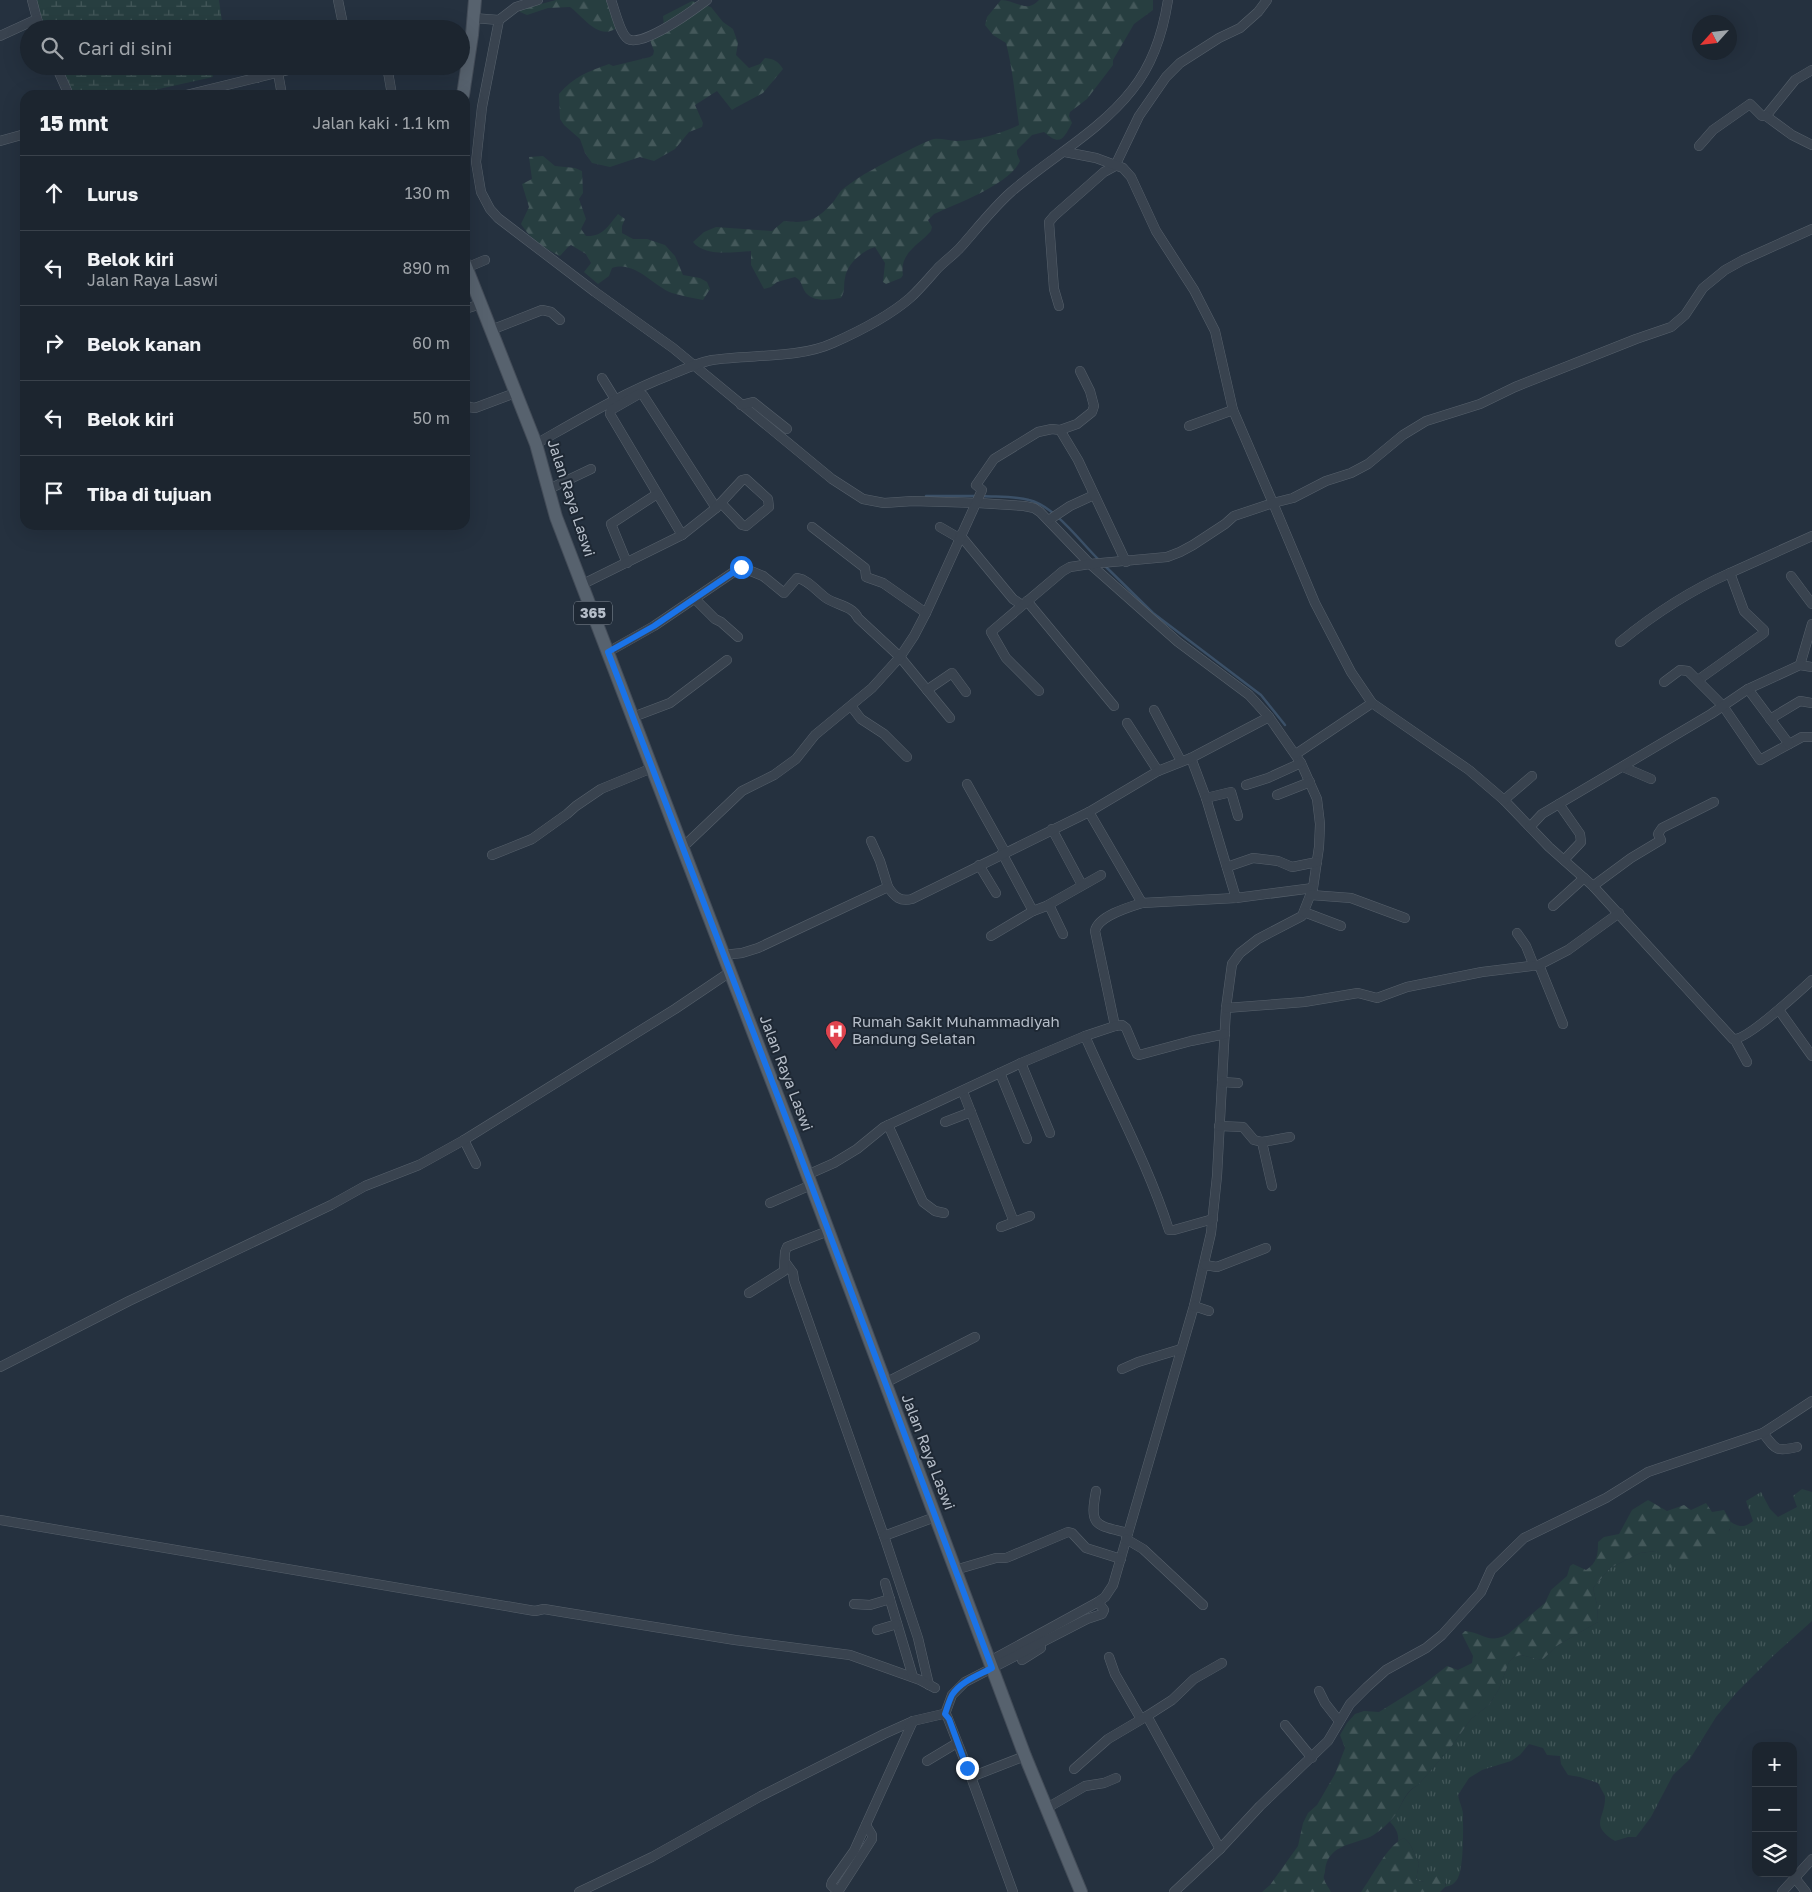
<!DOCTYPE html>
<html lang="id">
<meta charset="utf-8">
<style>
body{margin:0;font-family:"Golos Text",sans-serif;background:#252d37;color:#f1f3f6}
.controls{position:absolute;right:15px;bottom:15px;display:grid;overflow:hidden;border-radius:10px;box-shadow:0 5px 20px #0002}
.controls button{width:45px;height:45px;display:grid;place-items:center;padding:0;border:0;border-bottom:1px solid #3a424b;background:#1c252f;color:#f1f3f6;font:25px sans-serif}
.compass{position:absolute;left:1692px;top:15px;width:45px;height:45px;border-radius:50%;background:#1c252f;box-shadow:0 5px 20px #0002;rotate:243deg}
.stop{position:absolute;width:15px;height:15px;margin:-11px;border:4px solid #1a73e8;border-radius:50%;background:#fff}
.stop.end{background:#1a73e8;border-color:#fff;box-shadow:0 1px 5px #0008}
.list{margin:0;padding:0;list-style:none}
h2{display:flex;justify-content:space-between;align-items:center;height:65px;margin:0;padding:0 20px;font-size:21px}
h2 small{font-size:16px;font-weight:400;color:#a0a5aa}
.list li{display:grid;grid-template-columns:32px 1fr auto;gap:15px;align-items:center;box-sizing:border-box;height:75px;padding:0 20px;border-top:1px solid #3a424b}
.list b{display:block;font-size:19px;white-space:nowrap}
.list p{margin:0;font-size:16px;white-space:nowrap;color:#a0a5aa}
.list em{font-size:16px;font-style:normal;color:#a0a5aa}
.icon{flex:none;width:28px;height:28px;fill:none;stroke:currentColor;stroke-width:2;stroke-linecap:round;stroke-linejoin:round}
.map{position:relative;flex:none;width:1812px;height:1892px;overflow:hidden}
.search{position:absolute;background:#1c252f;box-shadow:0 5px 20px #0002;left:20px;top:20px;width:450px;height:55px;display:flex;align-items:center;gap:12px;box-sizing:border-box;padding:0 18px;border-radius:28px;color:#a0a5aa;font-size:19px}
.panel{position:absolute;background:#1c252f;box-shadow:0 5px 20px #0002;left:20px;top:90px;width:450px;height:440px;border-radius:15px}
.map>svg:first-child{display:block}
.grass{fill:url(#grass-tufts)}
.forest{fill:url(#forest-firs)}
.wetland{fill:url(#wetland-marsh)}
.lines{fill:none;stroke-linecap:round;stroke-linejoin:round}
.stream{stroke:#3b5067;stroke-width:2.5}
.street-casing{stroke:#57616c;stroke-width:10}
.primary-casing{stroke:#434c58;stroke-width:14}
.street{stroke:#39434f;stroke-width:9}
.primary{stroke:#57626e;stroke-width:12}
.route{stroke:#1a73e8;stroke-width:6}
.labels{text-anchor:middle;stroke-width:4;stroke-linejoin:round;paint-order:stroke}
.shield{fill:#1e2834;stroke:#88919c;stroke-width:1}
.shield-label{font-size:14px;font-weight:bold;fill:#b6bec9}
.street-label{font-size:15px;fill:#b6bec9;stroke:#1e2834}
.poi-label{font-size:15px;fill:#b6bec9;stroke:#1e2834;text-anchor:start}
</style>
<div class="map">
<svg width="1812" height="1892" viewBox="0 0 1812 1892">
<defs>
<pattern id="grass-tufts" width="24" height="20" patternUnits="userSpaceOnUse" patternTransform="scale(1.25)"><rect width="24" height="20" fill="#273e40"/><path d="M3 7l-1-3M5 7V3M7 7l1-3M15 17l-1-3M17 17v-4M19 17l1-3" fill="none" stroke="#44585a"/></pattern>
<pattern id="forest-firs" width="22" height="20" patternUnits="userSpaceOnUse" patternTransform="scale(1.25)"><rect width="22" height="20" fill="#273e40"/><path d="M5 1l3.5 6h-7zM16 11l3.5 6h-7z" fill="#44585a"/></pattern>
<pattern id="wetland-marsh" width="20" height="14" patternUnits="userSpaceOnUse" patternTransform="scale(1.25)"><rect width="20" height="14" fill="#273e40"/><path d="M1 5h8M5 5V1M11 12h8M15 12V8" fill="none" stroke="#44585a"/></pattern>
</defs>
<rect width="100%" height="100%" fill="#25313f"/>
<path class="grass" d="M 1802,1489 L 1812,1492 L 1812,1621 L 1774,1655 L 1737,1692 L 1716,1717 L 1690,1759 L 1673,1775 L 1651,1817 L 1636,1837 L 1628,1837 L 1615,1841 C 1588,1824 1606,1819 1605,1796 L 1598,1783 L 1580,1777 L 1568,1775 L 1561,1764 L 1560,1756 L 1547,1755 L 1543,1748 L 1529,1744 L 1520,1755 L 1511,1761 L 1482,1770 L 1469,1778 L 1458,1795 C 1459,1802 1463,1808 1463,1815 C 1463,1829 1464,1866 1458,1878 C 1455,1884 1450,1886 1445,1887 L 1446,1883 L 1424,1882 L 1416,1880 L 1419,1863 C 1413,1854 1413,1844 1404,1838 L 1398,1841 C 1399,1833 1395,1827 1390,1822 C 1401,1810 1403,1793 1418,1785 L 1451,1747 L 1471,1719 L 1489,1705 L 1499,1689 L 1509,1662 L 1514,1657 L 1521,1655 L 1542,1660 L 1558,1645 L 1598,1622 L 1597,1605 L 1593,1588 L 1610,1568 L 1640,1553 L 1656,1551 L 1663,1554 L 1670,1568 L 1730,1530 L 1731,1522 C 1740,1528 1746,1527 1753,1521 L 1746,1501 L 1761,1492 L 1770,1509 L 1778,1517 L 1797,1507 L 1793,1496 Z"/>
<g class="forest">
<path d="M 556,0 L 610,0 L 618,27 C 599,42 584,17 570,7 L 548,8 L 527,15 L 520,12 L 519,10 L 522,9 Z"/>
<path d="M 1001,0 C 1016,0 1026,14 1039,0 L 1153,0 L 1153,10 L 1134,24 L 1113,60 L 1113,65 L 1087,99 L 1070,112 L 1069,116 L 1072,123 C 1063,140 1060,146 1044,132 L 1032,135 L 1017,150 L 1017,154 L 1020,161 C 1010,184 956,204 934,214 L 928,220 L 932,227 L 931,231 C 919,245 899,253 903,275 L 901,278 L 886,284 L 883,282 L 885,263 L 875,247 C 862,251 847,264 845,278 C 843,287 846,289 841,298 C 829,300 811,303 804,290 C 801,284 801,280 795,277 L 777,282 L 771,287 L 764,289 L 751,265 L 751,251 C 733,252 705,257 693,242 L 704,232 L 716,227 L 772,231 L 784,221 C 809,224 817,220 834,201 C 837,197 839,192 843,189 C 852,182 862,175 872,170 C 882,164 925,141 934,139 C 941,138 949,141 957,141 C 979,140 999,134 1019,125 C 1015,97 1013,70 1006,43 L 993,35 L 985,25 L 987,17 Z"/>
<path d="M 692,1 L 711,7 L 723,22 L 733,29 L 738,43 L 736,55 L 749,68 L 760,64 L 765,58 C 774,59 778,61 783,69 L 763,93 L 735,108 L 732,110 L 717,91 L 695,105 L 703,123 L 702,127 L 689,132 L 675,149 L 654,161 L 640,157 L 610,167 L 592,163 L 585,153 L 580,139 L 564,125 L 560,119 L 559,94 C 575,76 587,72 609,64 L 613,66 L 650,57 L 653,55 L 654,51 L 648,35 L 664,26 L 663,16 Z"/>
<path d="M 543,156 L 555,166 L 575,168 L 582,171 L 583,193 L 579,199 L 586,219 L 581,229 L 586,236 C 603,237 608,226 618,214 L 625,219 L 622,226 L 622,233 L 633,239 L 647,239 L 665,245 L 675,256 L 683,275 L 700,278 L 707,282 L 710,289 L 703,300 C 693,298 682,296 672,293 C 653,286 635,260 612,268 L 609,276 L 598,284 L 584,272 L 591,263 L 586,254 L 571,245 L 568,247 L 560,256 C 544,248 530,239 521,224 L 529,207 L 522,184 L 532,179 L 529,157 Z"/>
<path d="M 1648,1500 L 1667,1511 L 1684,1505 L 1691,1510 L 1706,1503 L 1712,1512 L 1724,1510 C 1726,1514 1731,1520 1731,1524 C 1732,1538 1689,1559 1678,1566 L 1670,1568 L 1662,1554 L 1656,1551 L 1640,1553 L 1610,1568 L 1593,1588 L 1597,1605 L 1598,1622 L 1558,1645 L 1542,1660 L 1521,1655 L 1514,1657 L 1509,1662 L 1499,1689 L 1489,1705 L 1471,1719 L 1451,1747 L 1418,1785 C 1400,1794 1403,1811 1388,1823 C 1383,1828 1376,1834 1370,1837 C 1350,1845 1327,1846 1325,1871 C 1325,1874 1323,1876 1324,1879 C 1325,1883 1329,1888 1331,1892 L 1262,1892 L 1270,1885 L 1298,1846 L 1303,1823 L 1308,1813 L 1317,1805 L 1335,1774 L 1345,1748 L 1340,1735 L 1347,1723 L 1355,1714 L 1364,1711 L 1379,1712 L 1424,1684 L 1447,1666 L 1458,1670 L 1472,1663 L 1473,1656 L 1462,1634 L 1465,1631 C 1485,1633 1487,1645 1508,1634 L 1545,1603 L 1551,1590 L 1567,1576 L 1570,1566 L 1573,1564 L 1586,1570 C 1597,1563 1598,1555 1598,1542 L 1604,1537 L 1619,1534 L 1632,1510 Z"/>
<path d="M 1404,1838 C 1413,1844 1413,1854 1419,1863 L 1416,1880 L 1424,1882 L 1437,1876 L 1446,1879 L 1445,1887 L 1440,1892 L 1361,1892 C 1373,1876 1387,1845 1404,1838 Z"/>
</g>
<g class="wetland">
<polygon points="35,0 219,0 223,29 43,29"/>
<polygon points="57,66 210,66 213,77 132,95 70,95"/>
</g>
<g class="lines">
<g class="stream">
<polyline points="926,496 977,496"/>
<path d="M 982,496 C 998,497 1015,496 1029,500 C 1055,506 1081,543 1100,561"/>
<polyline points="1104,565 1153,613 1261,695 1285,725"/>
</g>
<g class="street-casing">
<g id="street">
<polyline points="32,0 37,19"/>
<polyline points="338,0 344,29"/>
<polyline points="538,0 516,7 499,20 482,107 476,162 481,192 490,209 498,218 595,292 673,348 832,479 863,499 884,503 913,501 978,503 1024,506 1034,508 1040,512 1090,564 1178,642 1249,695 1269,717 1301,763 1317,799 1320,824 1319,847 1313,888 1302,916 1258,939 1240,953 1232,964 1226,1008 1217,1176 1211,1233 1194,1306 1113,1585 1105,1597 1098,1602 990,1661"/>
<path d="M 611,0 C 615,10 620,34 628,39 C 642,48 695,9 707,0"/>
<polyline points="473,18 499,20"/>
<polyline points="0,36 37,19 41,29"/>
<polyline points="56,66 69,95"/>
<polyline points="253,66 257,78"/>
<polyline points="387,66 392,95"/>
<polyline points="278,73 282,95"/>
<polyline points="186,95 305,66"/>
<polyline points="1766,116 1795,80 1812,70"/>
<polyline points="0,141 25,134"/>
<polyline points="1699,146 1713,130 1750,104 1762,116 1766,116 1792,135 1812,145"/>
<polyline points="466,268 485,260"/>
<polyline points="1059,306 1054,289 1049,222 1054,216 1104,172 1115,166 1139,116 1166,77 1180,63 1219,38 1240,28 1258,12 1267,0"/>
<polyline points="465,309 481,304"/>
<polyline points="491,330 542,310 551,312 560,320"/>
<polyline points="602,378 615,399"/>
<polyline points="465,404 469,407 475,408 515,393"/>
<polyline points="741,405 753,402 787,429"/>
<polyline points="1189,426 1233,410"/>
<polyline points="1060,430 1077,424 1092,412 1094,406 1090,391 1080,371"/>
<path d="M 536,444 C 580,419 623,393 670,375 C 684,369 698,363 712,360 C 750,354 798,359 833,343 C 860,331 888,317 910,298 C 920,289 929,278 938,268 C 945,261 952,256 959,249 C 976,230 992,209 1011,192 C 1051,157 1099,132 1132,90 C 1153,64 1163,32 1168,0"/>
<polyline points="549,489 591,469"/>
<polyline points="1049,520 1070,506 1094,495"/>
<polyline points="812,527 865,568 866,577 883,583 926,613"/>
<polyline points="940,527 959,538"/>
<polyline points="682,535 610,414 611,410 639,394 643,395 716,508"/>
<polyline points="960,535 1013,599 1022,605"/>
<polyline points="627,563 611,524 657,494"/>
<polyline points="1791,576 1812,604"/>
<polyline points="583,584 682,535 716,508 742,480 746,479 768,499 769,507 746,526 742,525 721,503"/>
<polyline points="695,599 715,619 721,622 738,637"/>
<polyline points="1027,601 1114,706"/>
<path d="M 1620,642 C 1653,615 1691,590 1730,573"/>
<path d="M 608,652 L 654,626 L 741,567 L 763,576 L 784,593 L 797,578 C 809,580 816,591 826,598 C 836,605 853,606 858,618 L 900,657 L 950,718"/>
<polyline points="1800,665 1812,624"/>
<polyline points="1698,680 1764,633 1764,630 1744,611 1730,573 1812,536"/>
<polyline points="1664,682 1680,670 1688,671 1723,706 1760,760 1802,737 1812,737"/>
<polyline points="1748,689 1789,744"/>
<polyline points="927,690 952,673 966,692"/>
<polyline points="1039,691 1006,658 991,632 1063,571 1070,567 1090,564 1167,557 1180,552 1193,545 1225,524 1234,516 1273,503 1233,410 1215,331 1194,290 1156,231 1131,177 1123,168 1096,158 1065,152"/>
<path d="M 1372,703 L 1469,770 L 1504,800 L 1549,847 L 1593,886 L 1733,1039 C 1746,1041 1800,991 1812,980"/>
<polyline points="851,706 861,719 884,734 907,757"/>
<polyline points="1154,710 1181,761"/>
<polyline points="633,717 670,703 727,660"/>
<polyline points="1770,719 1800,701 1812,703"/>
<polyline points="1127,723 1158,771"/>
<polyline points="1296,754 1372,703 1351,672 1315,603 1273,503 1293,498 1326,481 1351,473 1368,464 1403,435 1426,421 1480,404 1515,387 1636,339 1671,327 1685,315 1703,288 1725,270 1743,260 1812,229"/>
<polyline points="1191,758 1206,798 1236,898"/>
<polyline points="1623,767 1651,779"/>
<polyline points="967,784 1005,852"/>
<polyline points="1246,785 1268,778 1301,763"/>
<polyline points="1277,795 1310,782"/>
<polyline points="1206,798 1231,792 1238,816"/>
<polyline points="1504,800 1532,776"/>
<polyline points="1559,804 1580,834 1581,842 1564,860"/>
<polyline points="1089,812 1142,903 1236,898 1313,888"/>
<polyline points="1530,827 1542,814 1711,714 1748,689 1800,665 1812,667"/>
<polyline points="1052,829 1082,885"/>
<polyline points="871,841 880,861 888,887"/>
<polyline points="683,847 742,791 774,775 796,759 815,735 872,688 900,657 914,636 926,613 982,490 976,485 994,459 1038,432 1052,429 1060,430 1078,460 1126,562"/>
<polyline points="492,855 532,839 567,814 576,806 601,789 652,768"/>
<polyline points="979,865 996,893"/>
<polyline points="1227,867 1253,858 1278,861 1292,867 1317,862"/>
<polyline points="1593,886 1631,858 1661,840 1658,834 1662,828 1714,802"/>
<polyline points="1311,895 1351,898 1405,918"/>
<polyline points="1048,905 1101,875"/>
<polyline points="1553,906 1584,878"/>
<polyline points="1033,911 1049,905 1063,934"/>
<polyline points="1304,912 1341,926"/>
<polyline points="1517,933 1526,946 1534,966"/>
<polyline points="991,936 1033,911 1002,853"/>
<path d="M 723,955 L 742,953 L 758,948 L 888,887 C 895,897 900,902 912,899 L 1089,812 L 1158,771 L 1191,758 L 1269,717"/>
<polyline points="1539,965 1563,1024"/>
<polyline points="1226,1008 1304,1002 1358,993 1377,998 1407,987 1482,972 1539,965 1568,950 1619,913"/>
<polyline points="1779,1010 1812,1056"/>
<path d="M 1115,1026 L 1095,931 C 1098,916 1129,907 1142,903"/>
<path d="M 1085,1036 C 1113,1101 1147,1162 1169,1230 L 1174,1230 L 1213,1219"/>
<polyline points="1735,1040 1747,1062"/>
<polyline points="1021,1063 1050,1133"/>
<polyline points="1000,1073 1027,1139"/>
<polyline points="1222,1082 1238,1083"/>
<polyline points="963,1092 1014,1222"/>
<polyline points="945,1122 971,1112"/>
<polyline points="888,1125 923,1202 935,1211 944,1213"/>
<polyline points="1219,1126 1243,1127 1254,1140 1262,1142 1290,1137"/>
<polyline points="464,1140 476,1164"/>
<polyline points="1262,1142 1272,1186"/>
<polyline points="807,1175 834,1163 857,1149 884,1127 1021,1063 1085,1036 1115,1026 1122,1025 1126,1028 1137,1054 1139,1055 1191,1041 1225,1034"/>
<polyline points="770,1203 811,1185"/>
<polyline points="1001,1227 1030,1216"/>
<polyline points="785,1262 793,1273 794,1281 884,1536 918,1638 929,1685"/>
<polyline points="1205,1265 1217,1267 1266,1248"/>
<polyline points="749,1293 784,1271 785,1252 787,1247 828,1231"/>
<polyline points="1194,1306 1209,1311"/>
<polyline points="0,1367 129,1301 331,1205 365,1186 419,1165 464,1140 675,1009 730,972"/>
<polyline points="1122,1369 1138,1362 1181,1349"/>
<polyline points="885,1383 975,1337"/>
<path d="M 1763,1433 C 1776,1450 1776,1452 1797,1447"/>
<path d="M 1096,1491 C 1089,1527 1096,1525 1128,1533"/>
<polyline points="0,1520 535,1611 544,1609 562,1612 735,1640 850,1655 920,1680 935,1688"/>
<polyline points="884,1536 935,1517"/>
<polyline points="1126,1539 1143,1549 1203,1605"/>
<polyline points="955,1570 996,1558 1006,1558 1068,1532 1072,1533 1086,1548 1121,1559"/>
<polyline points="885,1583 913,1677"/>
<polyline points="854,1604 870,1605 890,1599"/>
<polyline points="877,1630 897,1624"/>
<polyline points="1109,1657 1115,1674 1141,1719"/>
<polyline points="1022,1660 1041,1648"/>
<polyline points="1319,1691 1325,1703 1339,1721"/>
<polyline points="945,1714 952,1695 965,1682 1087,1619 1102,1614 1104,1610 1098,1602"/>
<polyline points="1147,1716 1172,1700 1194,1679 1222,1663"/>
<polyline points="1285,1725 1312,1758"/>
<polyline points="927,1761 957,1743"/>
<polyline points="1074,1769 1108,1739 1147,1716 1220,1849"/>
<polyline points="971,1777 1013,1892"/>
<polyline points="1047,1808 1085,1786 1104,1783 1116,1778"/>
<polyline points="1795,1878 1806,1892"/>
<polyline points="579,1892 652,1857 761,1796 884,1734 913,1721 943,1714 947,1716 971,1777 1025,1756"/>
<polyline points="838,1892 831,1885 832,1882 854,1851 913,1721"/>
<polyline points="838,1892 872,1839 872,1835 866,1825"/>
<polyline points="1174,1892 1220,1849 1260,1806 1328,1741 1350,1704 1367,1687 1386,1670 1426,1648 1442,1635 1481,1592 1491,1570 1524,1538 1606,1498 1648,1472 1763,1433 1812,1401"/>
<polyline points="1782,1892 1812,1859"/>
</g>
</g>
<g class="primary-casing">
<g id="primary">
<polyline points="463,95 472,35 475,0"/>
<polyline points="465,264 536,444 556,517 794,1139 1025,1756 1081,1892"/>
</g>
</g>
<use href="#street" class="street"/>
<use href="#primary" class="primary"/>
</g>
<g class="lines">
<path class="route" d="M 741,567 L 654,626 L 608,652 L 794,1139 L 992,1668 C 979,1675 961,1681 952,1695 C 949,1701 947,1708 945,1714 L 949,1719 L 967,1768"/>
</g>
<defs>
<g id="hospital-pin" transform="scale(1.125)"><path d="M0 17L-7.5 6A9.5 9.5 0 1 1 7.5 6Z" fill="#e0444e" stroke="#1e2834"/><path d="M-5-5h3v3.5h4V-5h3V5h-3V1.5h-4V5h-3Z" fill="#fff"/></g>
</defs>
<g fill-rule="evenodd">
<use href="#hospital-pin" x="836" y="1031"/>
</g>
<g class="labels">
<rect class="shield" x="574" y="601.5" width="38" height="23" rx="4"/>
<g class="shield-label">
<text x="593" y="618">365</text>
</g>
<g class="street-label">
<text transform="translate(571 498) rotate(72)" y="5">Jalan Raya Laswi</text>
<text transform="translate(786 1073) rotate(69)" y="5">Jalan Raya Laswi</text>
<text transform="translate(928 1452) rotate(69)" y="5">Jalan Raya Laswi</text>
</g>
<g class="poi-label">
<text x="852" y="1027">Rumah Sakit Muhammadiyah<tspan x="852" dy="17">Bandung Selatan</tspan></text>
</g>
</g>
</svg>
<div class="controls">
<button>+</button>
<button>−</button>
<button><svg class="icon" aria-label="layers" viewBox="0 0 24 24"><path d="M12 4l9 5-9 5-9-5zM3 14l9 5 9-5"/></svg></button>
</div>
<svg class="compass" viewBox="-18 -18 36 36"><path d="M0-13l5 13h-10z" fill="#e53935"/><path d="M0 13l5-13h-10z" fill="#a0a5aa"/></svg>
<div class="stop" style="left:741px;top:567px"></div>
<div class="stop end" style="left:967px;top:1768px"></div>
<div class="search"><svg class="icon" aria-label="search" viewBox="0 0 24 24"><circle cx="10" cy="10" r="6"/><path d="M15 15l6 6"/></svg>Cari di sini</div>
<section class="panel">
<h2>15 mnt<small>Jalan kaki · 1.1 km</small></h2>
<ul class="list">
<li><svg class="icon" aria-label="ahead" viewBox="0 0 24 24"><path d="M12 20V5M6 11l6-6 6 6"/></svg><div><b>Lurus</b></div><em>130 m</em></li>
<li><svg class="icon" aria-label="left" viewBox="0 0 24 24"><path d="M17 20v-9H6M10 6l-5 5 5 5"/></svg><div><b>Belok kiri</b><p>Jalan Raya Laswi</p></div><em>890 m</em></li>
<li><svg class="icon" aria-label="right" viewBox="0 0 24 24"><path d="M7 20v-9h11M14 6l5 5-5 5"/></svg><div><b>Belok kanan</b></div><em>60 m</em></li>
<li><svg class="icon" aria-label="left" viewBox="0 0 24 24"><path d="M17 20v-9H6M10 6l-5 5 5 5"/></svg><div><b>Belok kiri</b></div><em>50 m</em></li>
<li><svg class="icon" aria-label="arrive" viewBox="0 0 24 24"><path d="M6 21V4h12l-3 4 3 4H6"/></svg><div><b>Tiba di tujuan</b></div></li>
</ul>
</section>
</div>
